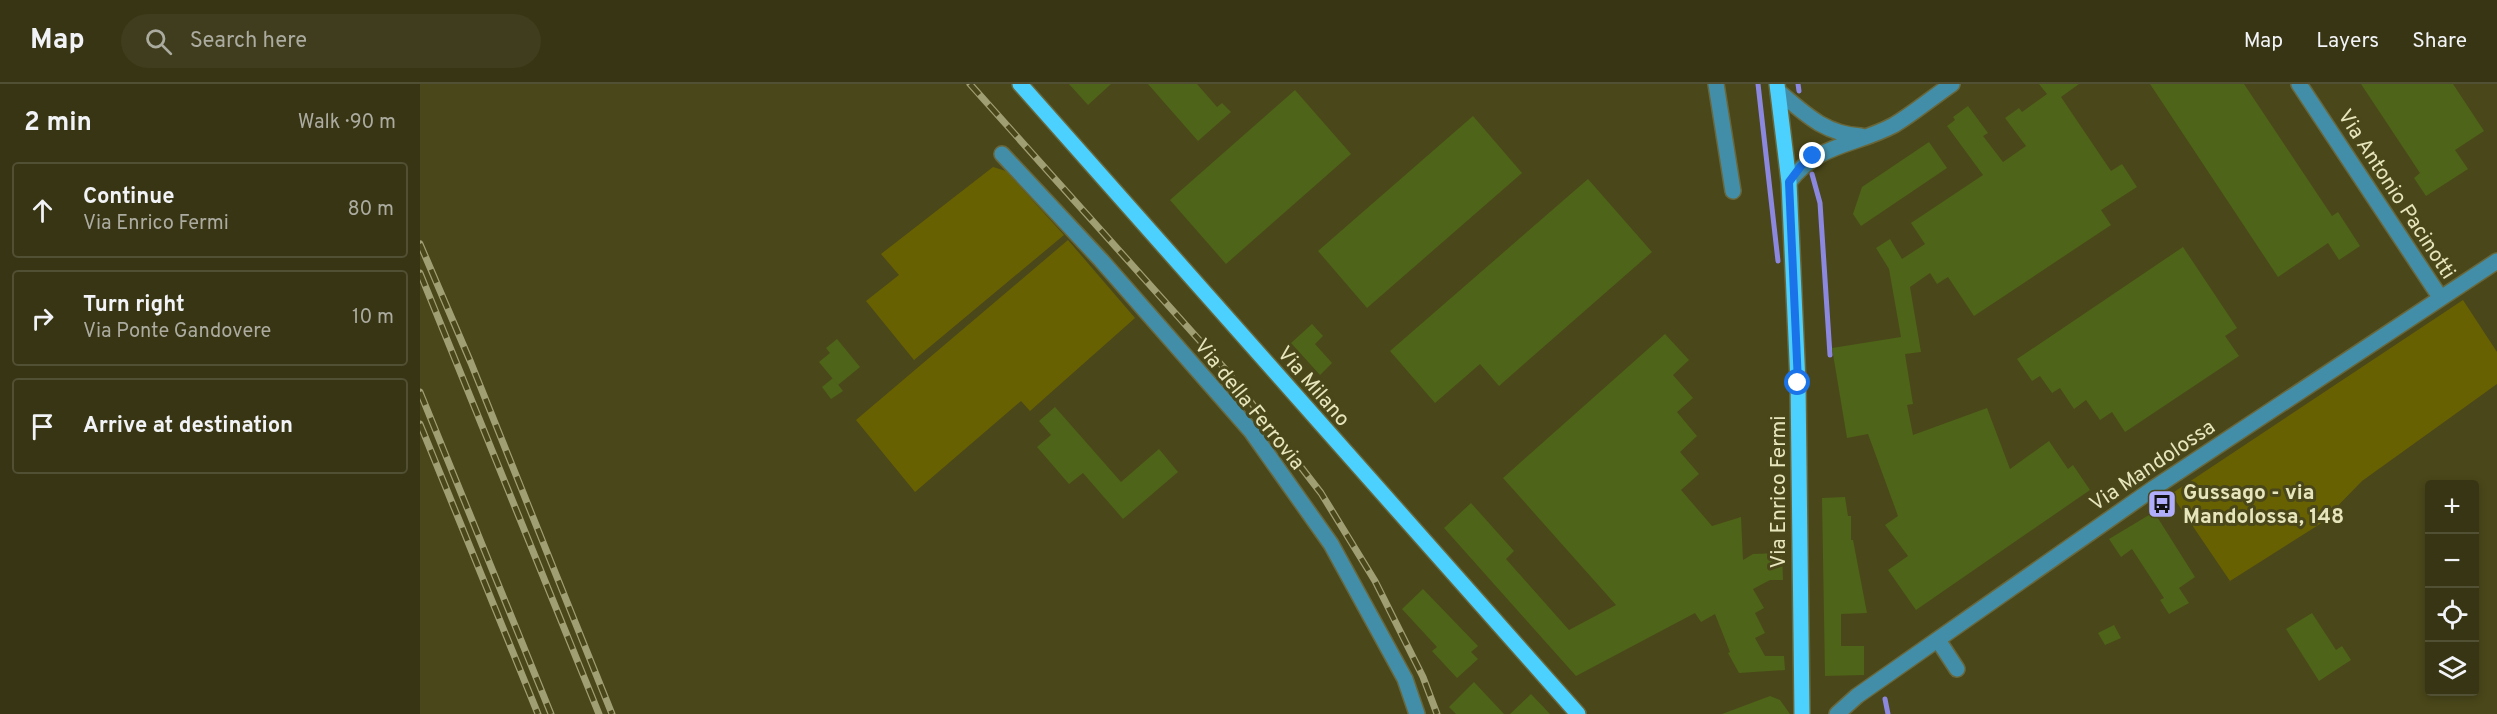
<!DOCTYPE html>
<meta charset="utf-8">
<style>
body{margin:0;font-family:Overpass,sans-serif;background:#3f3d1d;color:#f1f3f6}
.controls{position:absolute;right:18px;bottom:18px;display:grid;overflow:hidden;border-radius:6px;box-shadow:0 3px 9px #0003}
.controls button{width:54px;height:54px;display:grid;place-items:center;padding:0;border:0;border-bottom:2px solid #525034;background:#383514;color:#f1f3f6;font:30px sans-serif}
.stop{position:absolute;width:18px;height:18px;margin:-14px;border:4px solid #1a73e8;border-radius:50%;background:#fff}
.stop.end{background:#1a73e8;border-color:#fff;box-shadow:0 2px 6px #0008}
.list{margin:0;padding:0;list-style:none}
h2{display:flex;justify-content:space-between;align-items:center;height:78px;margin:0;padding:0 24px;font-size:26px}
h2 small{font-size:20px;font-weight:400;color:#ababa0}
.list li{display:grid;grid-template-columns:39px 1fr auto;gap:18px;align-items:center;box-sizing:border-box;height:96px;margin:0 12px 12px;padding:0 12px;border:2px solid #525034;border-radius:6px}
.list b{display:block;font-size:22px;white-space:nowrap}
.list p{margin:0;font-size:20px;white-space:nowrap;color:#ababa0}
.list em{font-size:20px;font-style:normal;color:#ababa0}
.icon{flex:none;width:33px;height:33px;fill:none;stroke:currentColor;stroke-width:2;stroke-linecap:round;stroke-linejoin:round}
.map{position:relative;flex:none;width:2077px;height:630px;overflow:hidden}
header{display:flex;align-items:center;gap:36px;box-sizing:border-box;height:84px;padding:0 30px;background:#383514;border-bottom:2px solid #525034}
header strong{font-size:28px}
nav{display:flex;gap:33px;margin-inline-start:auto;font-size:21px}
.search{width:420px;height:54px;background:#3f3d1d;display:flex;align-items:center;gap:15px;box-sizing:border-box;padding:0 21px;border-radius:33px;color:#ababa0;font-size:22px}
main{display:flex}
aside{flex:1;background:#383514}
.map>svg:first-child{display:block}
.green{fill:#686102}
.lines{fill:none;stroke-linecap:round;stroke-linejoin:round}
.stream{stroke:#8c88e0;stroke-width:5}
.building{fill:#4e6418}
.minor-casing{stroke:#69673a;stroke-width:18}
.major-casing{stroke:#69673a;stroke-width:18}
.minor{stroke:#428ea9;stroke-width:15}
.major{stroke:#4cd0fd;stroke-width:15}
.rail-casing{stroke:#a09e73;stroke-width:7}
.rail{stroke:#4a471a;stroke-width:4.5;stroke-dasharray:14;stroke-linecap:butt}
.route{stroke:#1a73e8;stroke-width:8}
.labels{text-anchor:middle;stroke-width:6;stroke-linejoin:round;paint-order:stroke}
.street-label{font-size:21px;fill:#e7e5bc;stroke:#4a471a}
.poi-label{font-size:21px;font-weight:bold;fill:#e7e5bc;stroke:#4a471a;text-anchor:start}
</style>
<header>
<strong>Map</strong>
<div class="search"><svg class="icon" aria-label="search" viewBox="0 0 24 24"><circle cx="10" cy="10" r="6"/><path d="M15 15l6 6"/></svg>Search here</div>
<nav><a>Map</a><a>Layers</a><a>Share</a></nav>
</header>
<main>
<aside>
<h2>2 min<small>Walk · 90 m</small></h2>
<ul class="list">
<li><svg class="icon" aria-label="ahead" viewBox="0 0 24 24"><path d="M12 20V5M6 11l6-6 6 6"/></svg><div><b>Continue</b><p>Via Enrico Fermi</p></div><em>80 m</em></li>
<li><svg class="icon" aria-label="right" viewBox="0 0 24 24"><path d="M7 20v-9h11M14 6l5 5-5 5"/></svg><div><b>Turn right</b><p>Via Ponte Gandovere</p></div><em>10 m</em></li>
<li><svg class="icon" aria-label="arrive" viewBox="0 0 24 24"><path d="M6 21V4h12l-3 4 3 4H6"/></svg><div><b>Arrive at destination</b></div></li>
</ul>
</aside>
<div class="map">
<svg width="2077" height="630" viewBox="0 0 2077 630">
<rect width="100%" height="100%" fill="#4a471a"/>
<g class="green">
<polygon points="573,83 586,87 644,151 494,276 446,217 479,191 461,170"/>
<polygon points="648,156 715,234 610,327 601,317 495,408 436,336"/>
<polygon points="2043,216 2077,268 2077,300 1942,397 1900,440 1810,497 1751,410"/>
</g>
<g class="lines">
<g class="stream">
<polyline points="1338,0 1358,177"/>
<polyline points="1378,0 1379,7"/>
<polyline points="1392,90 1400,119 1410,271"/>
<polyline points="1465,615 1468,630"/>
</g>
</g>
<g class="building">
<polygon points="649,0 691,0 668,21"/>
<polygon points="728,0 777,0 797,23 802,19 811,28 778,57"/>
<polygon points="1619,0 1659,0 1641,13 1691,87 1702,80 1717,103 1681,126 1691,141 1554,232 1528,193 1517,200 1510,189 1490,203 1501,268 1485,270 1493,320 1487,321 1493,351 1567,324 1590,385 1629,357 1648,385 1653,381 1670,406 1496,526 1468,486 1488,472 1465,441 1478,432 1448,350 1427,354 1412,264 1481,253 1469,185 1456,164 1470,155 1482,175 1505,160 1491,139 1563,91 1527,42 1535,36 1533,33 1548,22 1568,49 1563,52 1583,78 1606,62 1585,34 1599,24 1602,28 1627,10"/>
<polygon points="1730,0 1824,0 1912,132 1918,128 1940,162 1919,176 1908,159 1858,193"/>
<polygon points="1941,0 2033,0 2064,47 2035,66 2048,85 2006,112 1994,94 2000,89"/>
<polygon points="875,6 931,70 806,180 750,116"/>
<polygon points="1053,32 1102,89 947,224 898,167"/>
<polygon points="1509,58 1527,84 1441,142 1433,130 1442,103"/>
<polygon points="1168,95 1232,168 1079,302 1060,280 1015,319 970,267"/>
<polygon points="1763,163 1817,244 1805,252 1819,272 1705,348 1692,328 1680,336 1666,316 1654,325 1640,304 1632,309 1620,292 1612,297 1597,275"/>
<polygon points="892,240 903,252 895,260 912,279 900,291 871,259"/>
<polygon points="1245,250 1269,276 1253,291 1273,314 1257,328 1277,352 1260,368 1279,390 1261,406 1292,442 1321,433 1323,476 1333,470 1362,469 1363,496 1350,496 1333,505 1344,524 1335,529 1345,549 1335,554 1345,572 1364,572 1365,586 1319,589 1308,569 1310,568 1295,530 1281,538 1275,529 1156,592 1024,444 1051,419 1094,467 1086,475 1149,546 1196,521 1083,394"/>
<polygon points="417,255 440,283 418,301 399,278 410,269 406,264"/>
<polygon points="413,294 423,307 411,315 402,303"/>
<polygon points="635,323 701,398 739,365 758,388 703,435 663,389 649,400 617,363 631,351 619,337"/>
<polygon points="1425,413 1428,432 1431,432 1431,456 1433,456 1447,529 1421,530 1421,562 1444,562 1444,591 1405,592 1402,414"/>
<polygon points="1734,428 1775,493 1759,504 1769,519 1749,530 1740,516 1744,514 1712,465 1701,473 1689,455"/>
<polygon points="1003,505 1058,562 1051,568 1058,575 1037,594 1012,567 1017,563 982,525"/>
<polygon points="1892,529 1916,566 1922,562 1931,576 1899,597 1866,545"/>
<polygon points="1694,541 1701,554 1685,561 1678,549"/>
<polygon points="1054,598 1084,630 1036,630 1029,623"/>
<polygon points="1111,610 1130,630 1090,630"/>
<polygon points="1350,612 1360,616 1370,630 1302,630"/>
</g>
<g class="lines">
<g class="minor-casing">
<g id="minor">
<polyline points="1296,0 1313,107"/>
<polyline points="1879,0 2020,213"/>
<path d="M 1358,7 C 1385,30 1405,50 1441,52"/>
<polyline points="582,70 681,176 831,347 911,460 985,595 997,630"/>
<path d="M 1369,98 C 1398,59 1435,62 1474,41 C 1494,29 1513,13 1532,0"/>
<polyline points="1518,556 1537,585"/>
<polyline points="1417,630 1437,612 1734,404 2077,177"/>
</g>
</g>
<g class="major-casing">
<g id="major">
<polyline points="600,0 1158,630"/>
<polyline points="1357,0 1369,98 1378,299 1382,630"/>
</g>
</g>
<use href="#minor" class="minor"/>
<use href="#major" class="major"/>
<g class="rail-casing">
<g id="rail">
<polyline points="550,0 806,286 901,409 955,497 1003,593 1017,630"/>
<polyline points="0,160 51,279 192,630"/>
<polyline points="0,189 179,630"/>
<polyline points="0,308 131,630"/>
<polyline points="0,340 118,630"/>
</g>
</g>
<use href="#rail" class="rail"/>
</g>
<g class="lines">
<polyline class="route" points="1378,299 1369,98 1381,82 1393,72"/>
</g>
<defs>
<g id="bus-square" transform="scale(1.5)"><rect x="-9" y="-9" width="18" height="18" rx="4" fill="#b0aefa" stroke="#4a471a"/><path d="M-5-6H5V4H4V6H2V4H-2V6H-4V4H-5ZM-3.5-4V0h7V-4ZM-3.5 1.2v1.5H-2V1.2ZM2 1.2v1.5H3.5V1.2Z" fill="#111"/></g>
</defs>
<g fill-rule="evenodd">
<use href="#bus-square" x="1742" y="420"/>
</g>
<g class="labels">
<g class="street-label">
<text transform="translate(1977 110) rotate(57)" y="7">Via Antonio Pacinotti</text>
<text transform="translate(894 302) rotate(49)" y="7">Via Milano</text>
<text transform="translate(830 320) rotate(51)" y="7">Via della Ferrovia</text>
<text transform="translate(1732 381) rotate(-34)" y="7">Via Mandolossa</text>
<text transform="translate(1358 408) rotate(-90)" y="7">Via Enrico Fermi</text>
</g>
<g class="poi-label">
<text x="1763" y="415">Gussago - via<tspan x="1763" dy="24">Mandolossa, 148</tspan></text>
</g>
</g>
</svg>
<div class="controls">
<button>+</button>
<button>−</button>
<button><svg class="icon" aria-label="locate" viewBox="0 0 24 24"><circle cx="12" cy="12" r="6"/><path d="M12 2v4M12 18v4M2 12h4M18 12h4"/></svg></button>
<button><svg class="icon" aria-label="layers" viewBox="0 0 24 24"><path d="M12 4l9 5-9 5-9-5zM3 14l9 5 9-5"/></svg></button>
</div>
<div class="stop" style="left:1378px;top:299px"></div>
<div class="stop end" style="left:1393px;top:72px"></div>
</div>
</main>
